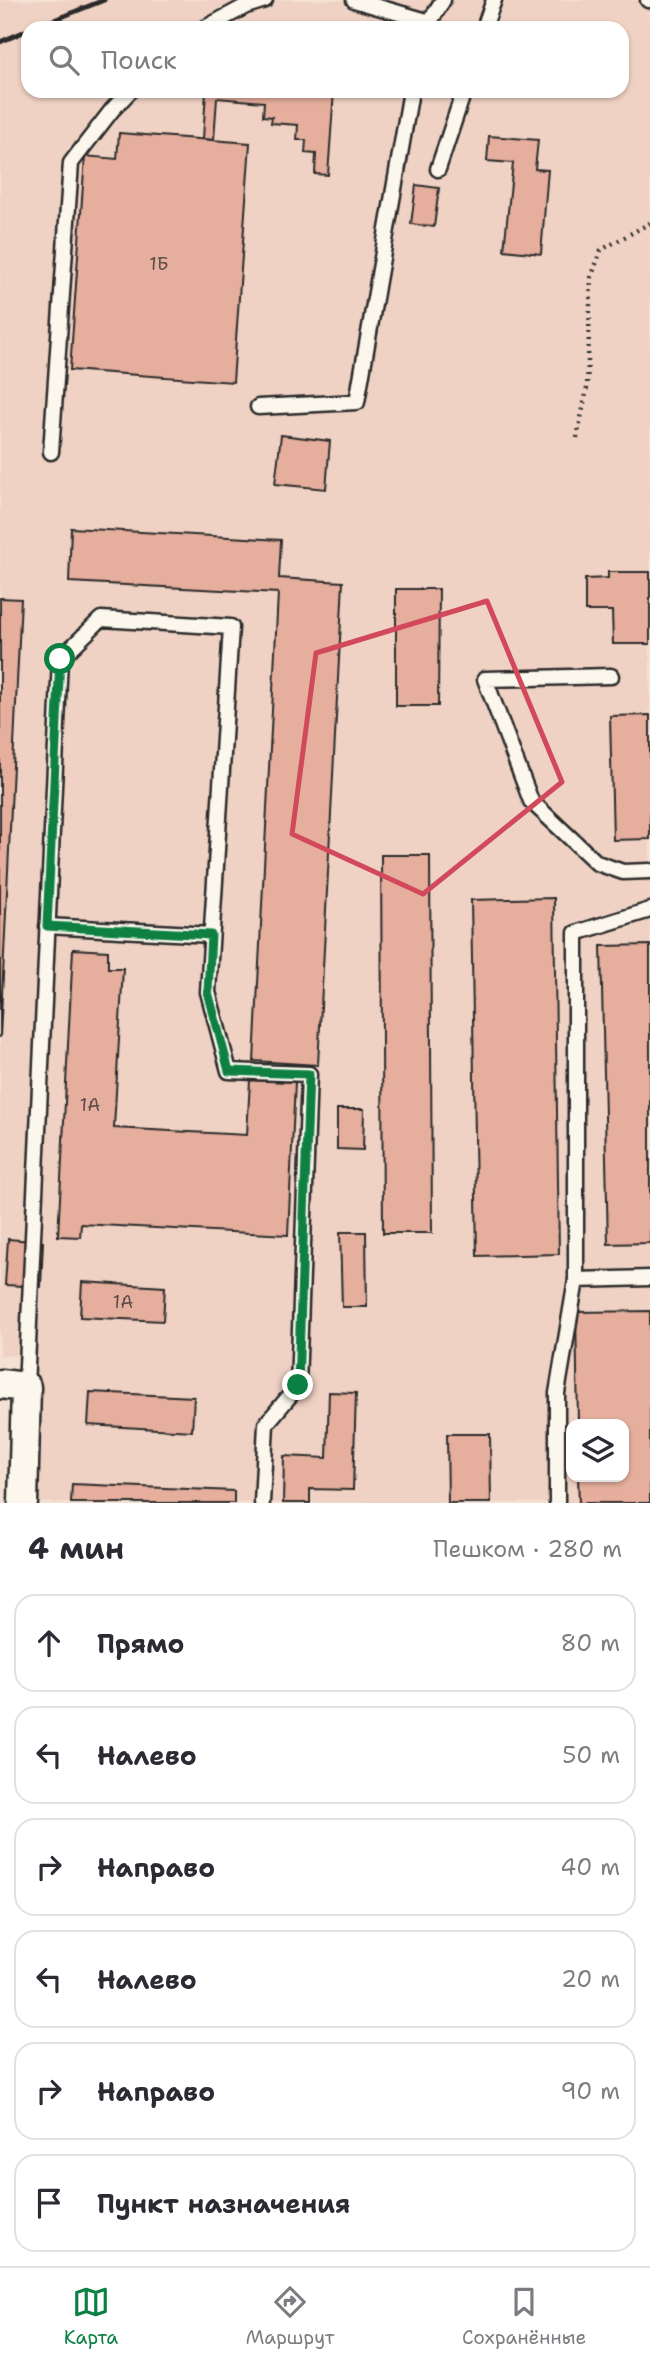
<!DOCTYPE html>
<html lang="ru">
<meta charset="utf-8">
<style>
body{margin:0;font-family:"Shantell Sans",sans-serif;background:#f2f2f3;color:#2b2b33}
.controls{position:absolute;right:21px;bottom:21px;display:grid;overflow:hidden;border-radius:14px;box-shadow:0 2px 5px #0004}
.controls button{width:63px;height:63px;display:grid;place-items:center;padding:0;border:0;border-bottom:2px solid #e1e1e2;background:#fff;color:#2b2b33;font:35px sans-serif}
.stop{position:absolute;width:21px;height:21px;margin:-16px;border:5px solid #0b8043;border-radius:50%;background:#fff}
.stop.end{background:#0b8043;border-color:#fff;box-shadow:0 2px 7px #0008}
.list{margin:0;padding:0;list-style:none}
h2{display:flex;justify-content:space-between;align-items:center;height:91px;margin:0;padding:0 28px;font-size:30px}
h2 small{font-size:23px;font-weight:400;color:#7c7c81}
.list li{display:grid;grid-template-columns:46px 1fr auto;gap:21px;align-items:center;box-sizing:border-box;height:98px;margin:0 14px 14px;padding:0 14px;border:2px solid #e1e1e2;border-radius:21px}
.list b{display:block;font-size:26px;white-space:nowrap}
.list em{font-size:23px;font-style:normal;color:#7c7c81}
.icon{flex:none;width:38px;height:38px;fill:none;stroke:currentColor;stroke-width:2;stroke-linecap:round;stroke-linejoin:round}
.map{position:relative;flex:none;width:650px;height:1503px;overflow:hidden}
.search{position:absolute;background:#fff;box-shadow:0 2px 5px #0004;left:21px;right:21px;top:21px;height:77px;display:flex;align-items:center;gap:18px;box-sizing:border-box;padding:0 24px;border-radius:21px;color:#7c7c81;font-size:26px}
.sheet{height:763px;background:#fff}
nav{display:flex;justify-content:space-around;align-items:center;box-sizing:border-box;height:98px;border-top:2px solid #e1e1e2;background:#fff;font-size:19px;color:#7c7c81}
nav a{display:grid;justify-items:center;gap:4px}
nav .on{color:#0b8043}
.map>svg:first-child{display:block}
.built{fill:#f0d2c4;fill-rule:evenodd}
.building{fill:#e5ae9d;stroke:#2b2b2b;stroke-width:2}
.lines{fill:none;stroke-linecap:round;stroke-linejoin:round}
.lane-casing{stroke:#2b2b2b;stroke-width:19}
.street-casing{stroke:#2b2b2b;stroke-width:33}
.path{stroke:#2b2b2b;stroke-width:4.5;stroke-dasharray:2 5;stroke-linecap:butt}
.lane{stroke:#fbf7ec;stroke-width:14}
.street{stroke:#fbf7ec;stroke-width:28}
.rail{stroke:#2b2b2b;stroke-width:5}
.route{stroke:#0b8043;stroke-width:9}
.marked{fill:none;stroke:#d1495b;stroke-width:5;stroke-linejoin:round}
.labels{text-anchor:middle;stroke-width:7;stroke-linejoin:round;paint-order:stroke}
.number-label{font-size:18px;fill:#5a4c48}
</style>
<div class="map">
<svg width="650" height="1503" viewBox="0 0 650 1503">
<rect width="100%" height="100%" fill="#f4e1d4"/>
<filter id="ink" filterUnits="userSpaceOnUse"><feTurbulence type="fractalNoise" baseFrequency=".0143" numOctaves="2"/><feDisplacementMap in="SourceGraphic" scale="14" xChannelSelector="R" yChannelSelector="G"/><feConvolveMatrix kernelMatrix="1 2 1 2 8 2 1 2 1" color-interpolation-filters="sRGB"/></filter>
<g filter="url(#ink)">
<path class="built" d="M 0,0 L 650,0 L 650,1503 L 32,1503 L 34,1357 L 0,1355 ZM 28,28 L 622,28 L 622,91 L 28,91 ZM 571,1424 L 624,1424 L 624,1477 L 571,1477 Z"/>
<g class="building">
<polygon points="206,91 334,91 328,175 315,174 316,154 305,153 306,140 297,140 298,125 271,123 272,117 263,116 264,102 217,98 214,140 203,139"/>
<polygon points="119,133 250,143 233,382 70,370 85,156 117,159"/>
<polygon points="489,136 538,140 535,169 548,170 541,254 504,250 513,163 487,161"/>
<polygon points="416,185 439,188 434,227 411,224"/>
<polygon points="281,435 330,441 326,489 275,484"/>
<polygon points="71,528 281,540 279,578 343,582 318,1065 254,1061 278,593 69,582"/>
<polygon points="608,572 650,572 650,644 613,644 612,611 585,611 585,579 608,578"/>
<polygon points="396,589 439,589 438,706 396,706"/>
<polygon points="0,598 21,599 0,1038"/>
<polygon points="650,715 650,839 613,840 610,716"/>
<polygon points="381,855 430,855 432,1233 383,1233"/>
<polygon points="554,898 559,1254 477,1256 471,900"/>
<polygon points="650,945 650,1243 608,1244 601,946"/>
<polygon points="73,949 108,951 108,968 123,968 114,1128 247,1135 250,1080 295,1082 288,1235 81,1224 80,1237 58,1236"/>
<polygon points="337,1109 364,1109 363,1150 337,1149"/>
<polygon points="340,1232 366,1232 367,1307 342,1307"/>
<polygon points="8,1239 43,1242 41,1287 5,1285"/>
<polygon points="82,1282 165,1287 163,1321 80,1317"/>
<polygon points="650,1311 650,1503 579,1503 578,1477 624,1477 624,1424 578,1424 576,1312"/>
<polygon points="90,1392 194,1397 192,1431 88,1425"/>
<polygon points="329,1392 356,1393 353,1490 310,1489 310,1503 283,1503 284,1456 327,1458"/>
<polygon points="447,1434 490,1434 491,1503 448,1503"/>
<polygon points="72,1484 234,1491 234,1503 71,1503"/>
</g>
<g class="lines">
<g class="lane-casing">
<g id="lane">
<polyline points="354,0 430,22"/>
<polyline points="648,0 650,0"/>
<polyline points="205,28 246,6 265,0"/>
<polyline points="426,28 443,0"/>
<polyline points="484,28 494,0"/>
<polyline points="438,169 464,91"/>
<polyline points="258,407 357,402 411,91"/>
<polyline points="51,452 71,163 112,110 130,91"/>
<polyline points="611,676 485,679 531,801 597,863 623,872 650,871"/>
<polyline points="650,910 576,933 576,1280 650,1278"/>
<polyline points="47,926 211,935"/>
<polyline points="26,1387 60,659 101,619 231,627 208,992 229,1071 309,1074 298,1386 266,1424 262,1503"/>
<polyline points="557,1503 557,1393 576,1280"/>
</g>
</g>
<g class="street-casing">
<polyline id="street" points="0,1384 26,1387 23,1503"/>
</g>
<polyline class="path" points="577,438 587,388 591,278 601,250 650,223"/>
<use href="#lane" class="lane"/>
<use href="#street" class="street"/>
<g class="rail">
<polyline points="34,28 104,0"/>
<polyline points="0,42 28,30"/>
</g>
</g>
</g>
<g class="lines" filter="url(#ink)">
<polyline class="route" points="60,659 47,926 211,935 208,992 229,1071 309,1074 298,1385"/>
</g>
<path class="marked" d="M 487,601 L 562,782 L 423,894 L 292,834 L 316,653 Z"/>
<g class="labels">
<g class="number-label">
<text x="159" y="270">1Б</text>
<text x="90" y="1111">1А</text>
<text x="123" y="1308">1А</text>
</g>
</g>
</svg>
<div class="controls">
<button><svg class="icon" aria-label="layers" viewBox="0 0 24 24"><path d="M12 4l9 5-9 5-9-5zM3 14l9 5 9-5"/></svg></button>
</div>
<div class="stop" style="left:60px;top:659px"></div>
<div class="stop end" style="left:298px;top:1385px"></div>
<div class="search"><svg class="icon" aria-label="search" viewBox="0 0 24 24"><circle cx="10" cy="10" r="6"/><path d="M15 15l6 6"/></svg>Поиск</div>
</div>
<section class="sheet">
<h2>4 мин<small>Пешком · 280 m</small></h2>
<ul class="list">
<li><svg class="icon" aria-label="ahead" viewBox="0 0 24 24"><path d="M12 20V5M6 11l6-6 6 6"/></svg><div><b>Прямо</b></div><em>80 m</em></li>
<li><svg class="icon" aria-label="left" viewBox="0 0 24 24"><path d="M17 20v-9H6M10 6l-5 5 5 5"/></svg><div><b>Налево</b></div><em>50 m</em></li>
<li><svg class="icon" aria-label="right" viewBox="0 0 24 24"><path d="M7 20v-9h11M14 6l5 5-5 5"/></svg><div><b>Направо</b></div><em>40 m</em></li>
<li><svg class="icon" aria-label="left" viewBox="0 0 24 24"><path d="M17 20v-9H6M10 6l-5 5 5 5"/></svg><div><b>Налево</b></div><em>20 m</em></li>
<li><svg class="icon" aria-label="right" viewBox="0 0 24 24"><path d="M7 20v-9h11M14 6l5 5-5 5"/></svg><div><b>Направо</b></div><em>90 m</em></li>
<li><svg class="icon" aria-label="arrive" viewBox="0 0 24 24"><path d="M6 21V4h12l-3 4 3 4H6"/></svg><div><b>Пункт назначения</b></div></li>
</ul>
</section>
<nav>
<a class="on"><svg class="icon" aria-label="map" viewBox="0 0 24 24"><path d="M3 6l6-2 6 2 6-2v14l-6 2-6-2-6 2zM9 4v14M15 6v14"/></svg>Карта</a>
<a><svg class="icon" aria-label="directions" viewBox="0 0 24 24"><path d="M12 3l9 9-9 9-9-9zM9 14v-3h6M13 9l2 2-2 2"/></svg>Маршрут</a>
<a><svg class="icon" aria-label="saved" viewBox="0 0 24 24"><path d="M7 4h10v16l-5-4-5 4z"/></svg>Сохранённые</a>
</nav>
